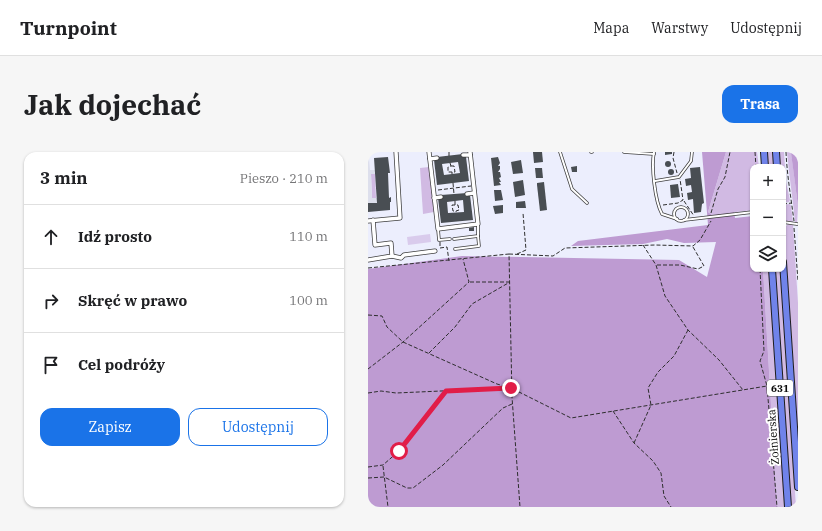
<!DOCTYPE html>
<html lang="pl">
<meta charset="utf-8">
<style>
body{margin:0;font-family:"IBM Plex Serif",serif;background:#f6f6f6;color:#202124}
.controls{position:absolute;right:12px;top:12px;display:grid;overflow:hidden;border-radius:8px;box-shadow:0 1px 3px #0004}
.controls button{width:36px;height:36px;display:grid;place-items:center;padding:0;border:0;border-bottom:1px solid #e0e0e0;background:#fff;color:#202124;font:20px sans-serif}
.stop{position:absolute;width:12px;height:12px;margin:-9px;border:3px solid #e11d48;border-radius:50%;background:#fff}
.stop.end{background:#e11d48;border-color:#fff;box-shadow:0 1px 4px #0008}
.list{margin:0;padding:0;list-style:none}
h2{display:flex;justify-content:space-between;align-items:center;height:52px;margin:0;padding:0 16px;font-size:17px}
h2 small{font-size:13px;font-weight:400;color:#757577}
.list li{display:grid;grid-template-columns:26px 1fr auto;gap:12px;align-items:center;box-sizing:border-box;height:64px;padding:0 16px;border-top:1px solid #e0e0e0}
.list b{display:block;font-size:15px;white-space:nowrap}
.list em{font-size:13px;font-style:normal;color:#757577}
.actions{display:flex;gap:8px;padding:12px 16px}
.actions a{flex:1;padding:9px 0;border:1px solid #1a73e8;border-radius:12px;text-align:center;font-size:14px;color:#1a73e8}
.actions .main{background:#1a73e8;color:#fff}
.icon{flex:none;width:22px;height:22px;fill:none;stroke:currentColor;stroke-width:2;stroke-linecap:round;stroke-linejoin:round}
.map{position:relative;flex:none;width:430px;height:355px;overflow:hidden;border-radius:12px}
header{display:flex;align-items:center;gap:24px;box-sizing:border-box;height:56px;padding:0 20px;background:#fff;border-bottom:1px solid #e0e0e0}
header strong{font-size:19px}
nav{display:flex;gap:22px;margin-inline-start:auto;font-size:14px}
.intro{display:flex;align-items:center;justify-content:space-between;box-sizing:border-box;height:96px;padding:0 24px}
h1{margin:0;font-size:28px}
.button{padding:10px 18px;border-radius:12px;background:#1a73e8;color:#fff;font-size:14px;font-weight:700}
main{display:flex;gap:24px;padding:0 24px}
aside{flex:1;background:#fff;border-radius:12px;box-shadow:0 1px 3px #0004}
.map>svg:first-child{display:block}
.green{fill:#d1bae3}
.forest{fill:#be9bd2}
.pitch{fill:#d9cbec}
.plaza{fill:#dddfec}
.building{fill:#494e53;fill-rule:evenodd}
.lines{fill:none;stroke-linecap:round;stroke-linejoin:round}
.service-casing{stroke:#3f3f3f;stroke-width:3.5}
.minor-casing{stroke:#3f3f3f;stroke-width:5}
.primary-casing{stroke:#1d1d1d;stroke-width:8}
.path{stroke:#2e2e2e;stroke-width:1;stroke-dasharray:4 2;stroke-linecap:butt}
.service{stroke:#fff;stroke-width:2}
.minor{stroke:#fff;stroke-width:3.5}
.primary{stroke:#7083ea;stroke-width:6}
.route{stroke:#e11d48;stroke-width:5}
.labels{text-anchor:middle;stroke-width:4;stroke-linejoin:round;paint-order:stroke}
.shield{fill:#fff;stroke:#555;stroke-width:1}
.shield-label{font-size:10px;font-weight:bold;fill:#0c0c0c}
.street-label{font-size:11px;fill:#0c0c0c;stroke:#fff}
</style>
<header>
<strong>Turnpoint</strong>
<nav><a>Mapa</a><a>Warstwy</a><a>Udostępnij</a></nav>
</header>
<div class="intro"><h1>Jak dojechać</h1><a class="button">Trasa</a></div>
<main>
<aside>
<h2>3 min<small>Pieszo · 210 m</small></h2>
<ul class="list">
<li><svg class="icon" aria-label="ahead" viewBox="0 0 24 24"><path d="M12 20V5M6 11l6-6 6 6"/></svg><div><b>Idź prosto</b></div><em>110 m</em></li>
<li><svg class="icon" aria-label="right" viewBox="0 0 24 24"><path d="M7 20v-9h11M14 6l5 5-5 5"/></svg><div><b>Skręć w prawo</b></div><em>100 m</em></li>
<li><svg class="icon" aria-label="arrive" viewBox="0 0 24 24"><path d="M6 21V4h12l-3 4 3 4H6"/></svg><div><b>Cel podróży</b></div></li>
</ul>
<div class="actions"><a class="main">Zapisz</a><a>Udostępnij</a></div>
</aside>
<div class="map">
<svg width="430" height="355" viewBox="0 0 430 355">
<rect width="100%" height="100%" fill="#eceefd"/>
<g class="green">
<polygon points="358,0 389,0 391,15 385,15 385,58 344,63 340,60"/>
<polygon points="399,0 405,0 406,15 400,15"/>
<polygon points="411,0 416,0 418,30 422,48 421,50 415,51 415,15 411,15"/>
<path d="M 419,0 L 423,0 L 430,54 L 429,71 L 427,70 C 425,47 421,24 419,0 Z"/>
<polygon points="61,15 66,60 55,62 52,16"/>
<polygon points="3,22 7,22 8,46 4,46"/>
<polygon points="422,52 423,54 425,70 417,69 415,66 415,53"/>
<polygon points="420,72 425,73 430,151 430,292 416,76"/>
<polygon points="395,117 401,117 417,355 409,355"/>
<polygon points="407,117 412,117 428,355 423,355"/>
</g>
<g class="forest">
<polygon points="334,0 358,0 340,60 344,63 366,60 367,66 385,64 385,117 395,117 409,355 0,355 0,117 94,104 311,108 339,125 348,90 316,91 299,87 275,92 203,94 210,89 340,73"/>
<polygon points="423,0 430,0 430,54 423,1"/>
</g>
<polygon class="pitch" points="62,82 63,90 40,93 39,85"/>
<polygon class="plaza" points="0,6 1,6 2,18 8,18 8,22 3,22 4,46 9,46 9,51 0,51"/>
<g class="building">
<polygon points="165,0 174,0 175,10 166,11"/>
<polygon points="297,0 304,0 304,2 297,3"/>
<path d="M 95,2 L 95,5 L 98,5 L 101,29 L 69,33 L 66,8 L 69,8 L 69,5 ZM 90,10 L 92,21 L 76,23 L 74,12 Z"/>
<polygon points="20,5 22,21 20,21 21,46 23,45 23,50 22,50 22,58 0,60 0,51 9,51 6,6"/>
<polygon points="130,5 132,11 130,14 132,14 132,17 130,20 132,20 133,25 131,26 133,30 131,30 133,33 126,34 123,6"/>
<polygon points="153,8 155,21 145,22 143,10"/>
<circle cx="300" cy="12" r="3"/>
<polygon points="209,14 209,20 204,20 203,15"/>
<polygon points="332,15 336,51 334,52 333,60 326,61 325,47 320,48 319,41 324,40 323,33 318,34 317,27 323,26 322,16"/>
<polygon points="167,16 174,16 175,26 168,26"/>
<circle cx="303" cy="20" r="3"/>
<polygon points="155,28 157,43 147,45 145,30"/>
<polygon points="176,30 179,58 172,59 169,33 169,31"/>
<polygon points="310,32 312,45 303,46 302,33"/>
<polygon points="126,38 133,38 135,48 127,49"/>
<path d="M 99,41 L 102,43 L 105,68 L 73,71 L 70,46 L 73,43 ZM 95,48 L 96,60 L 80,61 L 79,50 Z"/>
<polygon points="157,49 158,56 148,56 148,50"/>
<polygon points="135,53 135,61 127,62 125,54"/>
<polygon points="106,75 106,79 101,79 101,76"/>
</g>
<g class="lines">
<g class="service-casing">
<g id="service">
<polyline points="192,0 204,37 219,51"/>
<polyline points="223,0 224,0"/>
<polyline points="256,0 286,2"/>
<path d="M 286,0 C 283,15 287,49 294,62 L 309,67"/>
<polyline points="287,29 311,25 323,9 324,0"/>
<circle cx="313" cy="62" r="7"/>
<polyline points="316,68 385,60"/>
<polyline points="415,70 429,72"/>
<polyline points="70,77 71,88 82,87"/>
<polyline points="86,87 110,84 110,72"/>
<polyline points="87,97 111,94 110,84"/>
</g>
</g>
<g class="minor-casing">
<g id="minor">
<polyline points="61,0 70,77 110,72 102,0"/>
<polyline points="95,3 102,3"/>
<polyline points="62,7 69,6"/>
<polyline points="99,42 106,41"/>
<polyline points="66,46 73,45"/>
<polyline points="0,69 32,66 28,0"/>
<polyline points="24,104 33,106 36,103 67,99"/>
<polyline points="0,108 24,104 23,91 7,93 5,68"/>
</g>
</g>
<g class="primary-casing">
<g id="primary">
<polyline points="396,0 397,15"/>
<polyline points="408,0 409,15"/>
<polyline points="415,110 430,335"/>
<polyline points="404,117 420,355"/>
</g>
</g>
<g class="path">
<polyline points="81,0 81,4"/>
<polyline points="306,0 305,6 309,21"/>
<polyline points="387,0 388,15"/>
<path d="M 418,0 C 419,23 423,46 426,69"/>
<polyline points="0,4 1,0"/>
<polyline points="82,11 83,14 80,15 80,20 84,20"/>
<polyline points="83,14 86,14 87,20 84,20 84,22"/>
<polyline points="85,31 86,42"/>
<polyline points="70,38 103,34"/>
<polyline points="87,49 87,53 90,53 91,58 88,59 88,60"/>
<polyline points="316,49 326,64"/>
<polyline points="415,52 424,51"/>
<polyline points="87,53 84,53 85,59 87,59"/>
<polyline points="295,53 310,51 315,48 312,27"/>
<polyline points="343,61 350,37 357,25 362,0"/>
<polyline points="426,76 430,129"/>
<polyline points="72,90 72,96 79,95 81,109"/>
<polyline points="275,93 288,113 297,144 320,178 351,208 375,238"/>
<polyline points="141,102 185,104 197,96 287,93 325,94 332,88 343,69"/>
<polyline points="149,102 158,98 155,61"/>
<polyline points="289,113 312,113 330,117 336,114 325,95"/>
<polyline points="0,116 141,102 144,245 152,355"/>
<polyline points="392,117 396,199 392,209 399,234 409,355"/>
<polyline points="102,130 141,130"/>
<polyline points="0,163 14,164 19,175 35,190 129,232 143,236 203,266 399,234"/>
<polyline points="61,201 87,175 104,152 142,130"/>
<polyline points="0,217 35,190 101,130 95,107"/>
<polyline points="0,241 13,239 28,241 141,236"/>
<polyline points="245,259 266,291 285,309 293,321 296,344 303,355"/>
<polyline points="266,291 283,253 280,236 290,220 306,204 320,178"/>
<polyline points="15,314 20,355"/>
<polyline points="0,315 15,313 31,299 78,240"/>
<polyline points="0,326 16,325 39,336 45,336 75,313 135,256 144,252"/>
</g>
<use href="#service" class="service"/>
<use href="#minor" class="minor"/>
<use href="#primary" class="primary"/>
</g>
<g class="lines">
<polyline class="route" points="31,299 78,239 143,236"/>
</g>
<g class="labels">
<rect class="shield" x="399" y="228" width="26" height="16" rx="3"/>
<g class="shield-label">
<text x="412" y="240">631</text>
</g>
<g class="street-label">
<text transform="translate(405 285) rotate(-94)" y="4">Żołnierska</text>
</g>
</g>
</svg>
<div class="controls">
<button>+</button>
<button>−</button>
<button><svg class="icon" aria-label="layers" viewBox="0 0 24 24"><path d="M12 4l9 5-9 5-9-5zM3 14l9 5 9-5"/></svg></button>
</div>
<div class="stop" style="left:31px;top:299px"></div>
<div class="stop end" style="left:143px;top:236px"></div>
</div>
</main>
